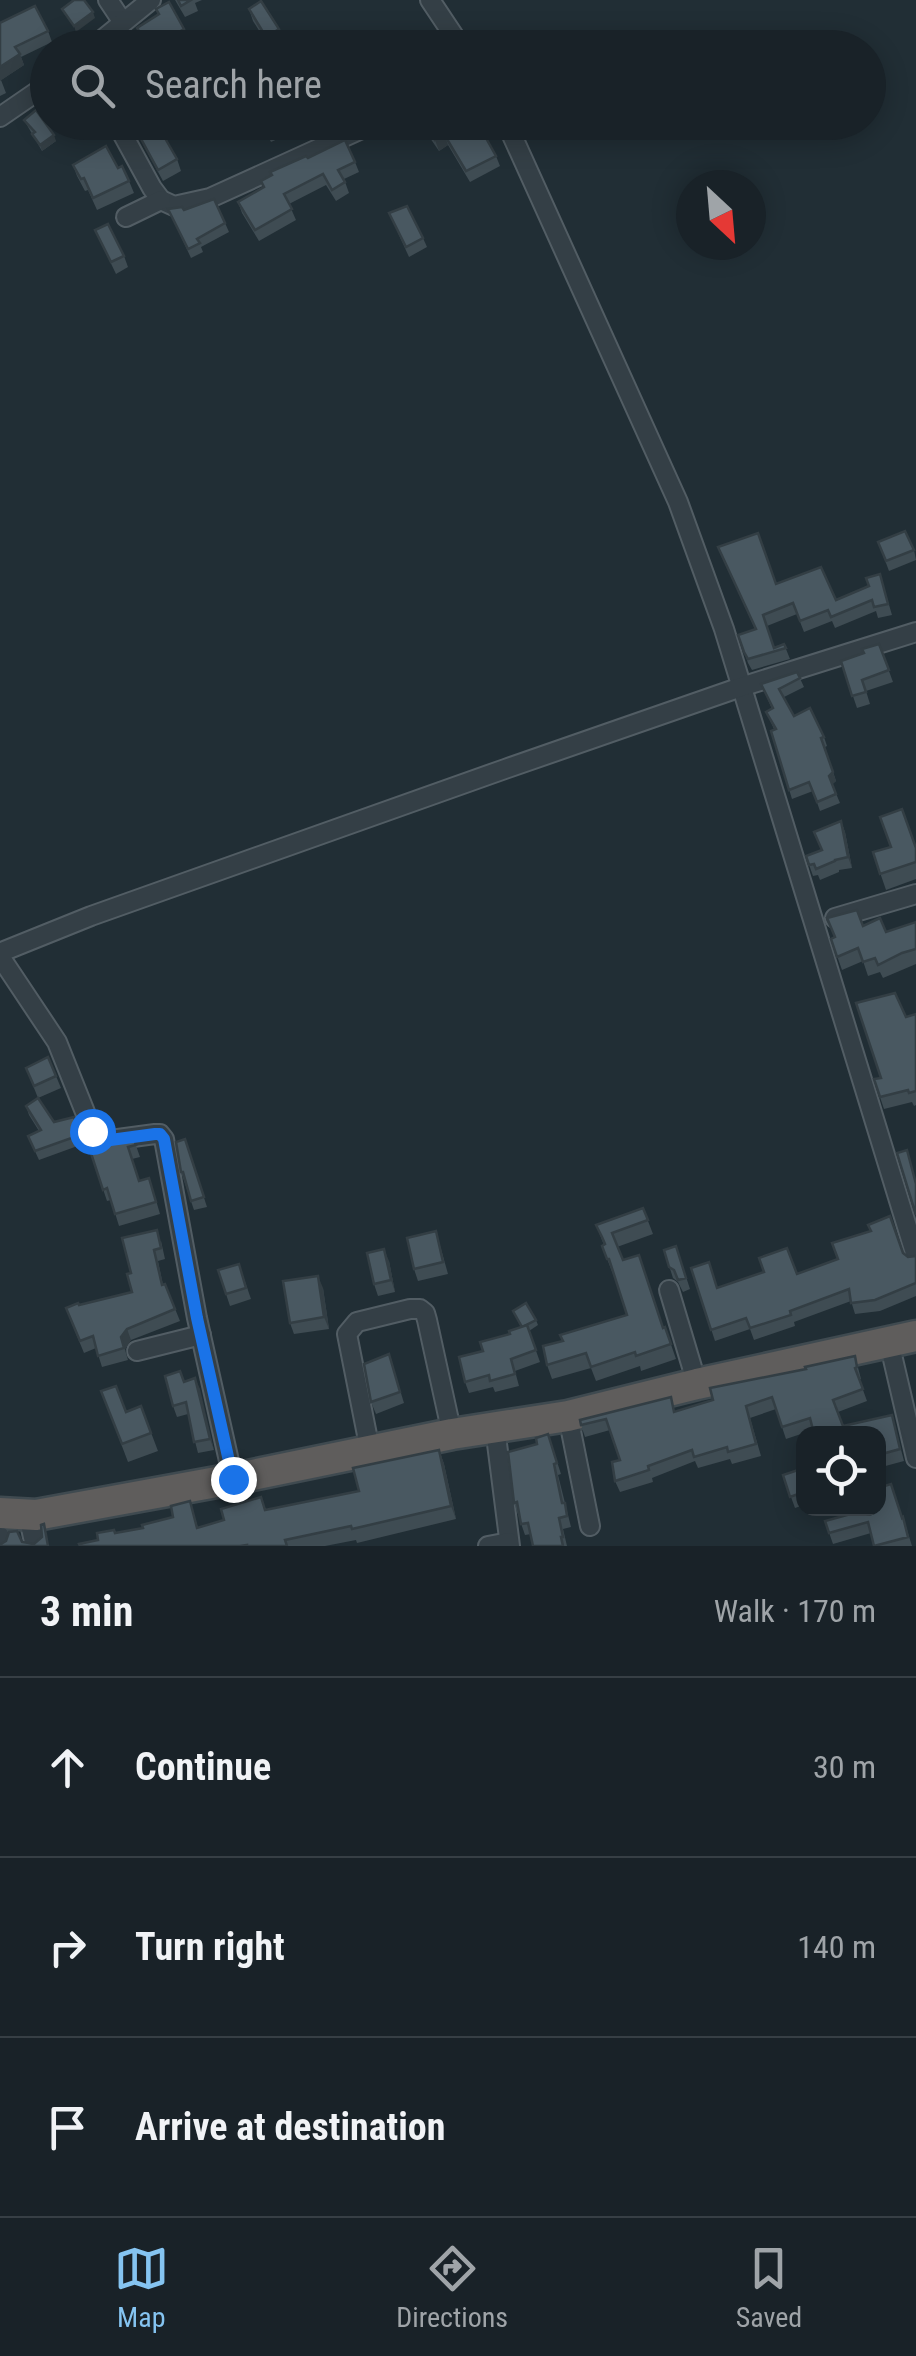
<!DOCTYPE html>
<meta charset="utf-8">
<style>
body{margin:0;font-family:"Roboto Condensed",sans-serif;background:#262f34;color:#f1f3f6}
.controls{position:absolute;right:30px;bottom:30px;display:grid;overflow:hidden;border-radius:20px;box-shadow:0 5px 25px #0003}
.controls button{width:90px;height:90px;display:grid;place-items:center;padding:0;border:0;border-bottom:2px solid #373f45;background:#192228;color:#f1f3f6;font:50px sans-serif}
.compass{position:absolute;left:676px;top:170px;width:90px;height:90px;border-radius:50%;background:#192228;box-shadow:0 5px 25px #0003;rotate:154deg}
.stop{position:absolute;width:30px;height:30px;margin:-22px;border:8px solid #1a73e8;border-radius:50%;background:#fff}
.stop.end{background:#1a73e8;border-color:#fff;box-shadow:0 2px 10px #0008}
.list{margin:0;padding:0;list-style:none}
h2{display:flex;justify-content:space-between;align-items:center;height:130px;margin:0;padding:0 40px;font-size:42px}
h2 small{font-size:32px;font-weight:400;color:#9fa4a8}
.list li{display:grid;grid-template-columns:65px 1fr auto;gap:30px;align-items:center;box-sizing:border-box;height:180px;padding:0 40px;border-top:2px solid #373f45}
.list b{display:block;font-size:38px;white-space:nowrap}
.list em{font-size:32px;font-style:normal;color:#9fa4a8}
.icon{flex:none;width:55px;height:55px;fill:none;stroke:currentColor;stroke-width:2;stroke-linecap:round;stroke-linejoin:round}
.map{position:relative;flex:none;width:916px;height:1546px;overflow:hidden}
.search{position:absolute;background:#192228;box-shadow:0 5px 25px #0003;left:30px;right:30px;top:30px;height:110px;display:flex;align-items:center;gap:25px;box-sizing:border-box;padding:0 35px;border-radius:55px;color:#9fa4a8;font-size:38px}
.sheet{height:670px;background:#192228}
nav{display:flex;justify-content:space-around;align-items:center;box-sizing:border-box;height:140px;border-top:2px solid #373f45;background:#192228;font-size:28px;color:#9fa4a8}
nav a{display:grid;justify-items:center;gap:5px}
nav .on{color:#85c4f1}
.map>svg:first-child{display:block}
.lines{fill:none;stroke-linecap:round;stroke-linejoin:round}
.minor-casing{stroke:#525d64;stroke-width:22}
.trunk-casing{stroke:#3f4a50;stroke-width:35}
.minor{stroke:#343f46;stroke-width:18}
.trunk{stroke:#5f5d5c;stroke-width:30}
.wall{fill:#3f4c53}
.shaded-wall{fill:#333e44}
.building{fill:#495861;stroke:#333e44;stroke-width:2.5}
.route{stroke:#1a73e8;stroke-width:12}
</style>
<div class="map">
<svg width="916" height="1546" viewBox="0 0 916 1546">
<rect width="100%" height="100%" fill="#212e35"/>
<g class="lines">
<g class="minor-casing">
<g id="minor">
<polyline points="108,0 122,21"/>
<polyline points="430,0 462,48"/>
<polyline points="92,48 151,0"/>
<polyline points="0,117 48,84"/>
<polyline points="116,122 152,188 161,200 174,206 210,198 377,122"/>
<polyline points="506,122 678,502 724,629 916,1256"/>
<polyline points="126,217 161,200"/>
<polyline points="835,918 916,894"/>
<polyline points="669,1290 697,1384"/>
<polyline points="889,1342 916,1458"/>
<polyline points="137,1351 201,1335"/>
<polyline points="568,1416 590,1526"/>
<polyline points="495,1428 510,1546"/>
<polyline points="370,1450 347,1334 357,1322 410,1309 420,1309 425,1313 427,1320 452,1434"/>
<polyline points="233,1479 197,1318 164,1139 160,1134 155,1134 103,1141 95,1137 57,1042 1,958 1,954 4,951 91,916 505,769 741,687 916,632"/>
<polyline points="28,1515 35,1546"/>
<polyline points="0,1536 2,1546"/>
<polyline points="488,1546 509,1542"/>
</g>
</g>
<g class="trunk-casing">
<polyline id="trunk" points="0,1513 36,1515 233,1479 452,1434 568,1416 697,1384 916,1336"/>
</g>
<use href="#minor" class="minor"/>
<use href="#trunk" class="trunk"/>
</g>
<g class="wall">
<polygon points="175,0 202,0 195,3 198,11 185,17"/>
<polygon points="156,9 184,29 189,41 177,48 146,48 137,28 158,15"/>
<polygon points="249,9 279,29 283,40 270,48 253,21"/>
<polygon points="0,23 48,31 52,42 21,57 24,65 1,80 6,93 0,96"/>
<polygon points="24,120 56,141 42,151"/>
<polygon points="261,122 294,122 297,130 271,142"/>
<polygon points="424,122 477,122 496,156 500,166 470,182 448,145 439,151 430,138"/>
<polygon points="140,137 177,159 181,171 163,181 145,148"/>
<polygon points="308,158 355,162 359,172 344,179 349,193 336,201 326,185 289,204 296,220 259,241 242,213 238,202 264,187 261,181"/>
<polygon points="73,165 118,168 129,181 134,193 97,210 88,190 85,191 77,176"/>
<polygon points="168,209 184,210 225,223 229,232 201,247 203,252 191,258"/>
<polygon points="389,213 423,238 427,247 409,257"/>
<polygon points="95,230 124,256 128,267 116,274"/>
<polygon points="878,542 914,550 916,560 889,571"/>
<polygon points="718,547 776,584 836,600 869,586 880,574 892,615 878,618 876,611 835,628 832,621 804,632 797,614 767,626 774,648 784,644 790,659 752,670 748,663 738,635 755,629"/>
<polygon points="879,644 893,682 866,691 870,704 857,708 841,661 864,653"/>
<polygon points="797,672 804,687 784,697 794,716 824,737 827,746 825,747 836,781 832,784 840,803 820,811 813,791 792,799 771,731 774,729 766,712 772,709 761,684"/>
<polygon points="841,821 845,832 852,868 839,870 839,872 820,880 818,875 813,876 806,856 821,850"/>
<polygon points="891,847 916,848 916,879 886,890 873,852"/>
<polygon points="916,922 916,964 883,978 880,972 868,976 863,961 842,970 831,939 863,926 886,932"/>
<polygon points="916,1014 916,1105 914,1106 912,1102 884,1109 874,1079 881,1078 906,1017"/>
<polygon points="26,1068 56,1076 61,1088 38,1098"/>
<polygon points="26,1106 54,1122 74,1117 83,1144 39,1160 28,1136 39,1131 29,1115"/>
<polygon points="133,1137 140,1157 132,1159 139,1181 153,1190 160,1214 119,1226 111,1200 107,1201 87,1141"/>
<polygon points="185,1139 207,1207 194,1210 181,1172"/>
<polygon points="643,1208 653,1234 617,1247 623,1260 663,1328 665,1327 676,1359 641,1371 640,1366 596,1381 591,1368 552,1379 547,1365 563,1341 627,1315 614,1273 613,1274 602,1246 604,1245 596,1225"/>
<polygon points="436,1231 448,1274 418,1281 414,1269"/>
<polygon points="161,1241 165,1259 158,1261 163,1285 165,1284 180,1321 131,1340 125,1349 128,1360 102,1367 96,1348 84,1353 70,1319 132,1292 131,1273"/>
<polygon points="676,1246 690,1289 683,1292 678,1282 673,1278 664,1250"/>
<polygon points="903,1253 908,1257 916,1256 916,1296 880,1311 855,1314 851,1301 794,1322 795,1326 754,1340 750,1329 715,1341 691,1268 717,1288"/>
<polygon points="389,1261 395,1292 378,1296 374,1284"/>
<polygon points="239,1264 251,1299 230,1306 218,1270"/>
<polygon points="323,1288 329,1329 294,1334 290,1323"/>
<polygon points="513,1311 536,1320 538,1325 529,1331 540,1362 515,1371 519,1386 495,1392 493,1387 469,1393 465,1382 483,1351 521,1327"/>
<polygon points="389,1354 404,1403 376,1414 371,1402 377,1360"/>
<polygon points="855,1356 861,1379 859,1379 867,1401 838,1412 843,1426 892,1415 904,1461 878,1468 878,1434 813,1430 786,1439 776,1409 750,1418 761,1456 732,1464 730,1459 698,1468 695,1461 652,1478 653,1482 620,1492 615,1481 620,1460 610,1430 585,1437 581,1425 580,1420 675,1412 806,1369"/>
<polygon points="195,1378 214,1450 198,1453 188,1414 177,1417 173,1406 184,1382"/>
<polygon points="101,1391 126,1412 141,1406 158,1451 128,1462"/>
<polygon points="548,1434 561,1474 558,1475 571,1527 563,1529 567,1546 533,1546 531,1534 525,1535 514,1503 537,1444"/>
<polygon points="439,1450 444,1464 456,1519 357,1543 356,1540 325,1546 80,1546 115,1533 143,1528 173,1517 190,1501 198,1528 265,1510 359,1491"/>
<polygon points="804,1468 804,1505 795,1508 783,1475"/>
<polygon points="903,1517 912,1546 874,1546 871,1533 833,1544 825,1521"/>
</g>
<g class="shaded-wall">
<polygon points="93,12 95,18 76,32 74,26"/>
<polygon points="279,29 283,40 270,48 266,37"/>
<polygon points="20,54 24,65 0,81 0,67"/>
<polygon points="444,134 448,145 439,151 435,140"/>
<polygon points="54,135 56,141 42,151 40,145"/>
<polygon points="821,738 836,781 832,785 829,776"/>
<polygon points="841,821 845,832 852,868 848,857"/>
<polygon points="384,1249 389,1261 395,1292 391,1280"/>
<polygon points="318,1276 323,1288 329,1329 324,1317"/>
<polygon points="127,1329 131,1340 125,1349 128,1360 121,1337"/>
<polygon points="195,1378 200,1389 214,1450 210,1439"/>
<polygon points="439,1450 444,1464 456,1519 451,1506"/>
</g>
<g class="building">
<polygon points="74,0 84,0 93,12 74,26 62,9"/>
<polygon points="178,0 191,0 181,6"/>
<polygon points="261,1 279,29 266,37 249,9"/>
<polygon points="169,2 184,29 164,41 168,48 150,48 137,28 159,14 156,9"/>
<polygon points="35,6 48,31 15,47 20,54 0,67 0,23"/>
<polygon points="36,110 54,135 40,145 32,134 35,132 24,120"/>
<polygon points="263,122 284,122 267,130"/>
<polygon points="427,122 477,122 496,156 466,171 444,134 435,140 426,127 429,125"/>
<polygon points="158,126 177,159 158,170 140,137"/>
<polygon points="345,140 355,162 338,170 345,182 332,190 323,174 284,194 292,209 255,230 238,202 264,187 261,181 272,175 270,172 306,156 308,158"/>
<polygon points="106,146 118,168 122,166 129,181 93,198 84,178 81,179 73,165"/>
<polygon points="214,199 225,223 197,239 200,243 188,249 168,209 182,207 184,210"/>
<polygon points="407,206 423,238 406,247 389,213"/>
<polygon points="108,224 124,256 111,262 95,230"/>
<polygon points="905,531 914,550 886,561 878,542"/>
<polygon points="758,533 776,584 821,567 836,600 869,586 866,578 880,574 888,604 874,607 872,600 831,617 828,610 800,621 793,603 763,615 774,648 784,644 786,648 748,659 744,652 738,635 756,629 718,547"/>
<polygon points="879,644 889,670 862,680 866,692 852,696 841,661 864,653 862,649"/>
<polygon points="797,672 800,678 779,689 794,716 810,708 824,737 821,738 833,772 829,776 836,794 817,802 809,782 789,790 771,731 776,729 766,712 773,708 761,684"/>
<polygon points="902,809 916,848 916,862 880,874 873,852 891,847 880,817"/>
<polygon points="841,821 848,857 835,860 835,861 816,869 814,864 809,865 806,856 822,850 814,832"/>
<polygon points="857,910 863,926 880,918 886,932 916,922 916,949 902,953 878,965 875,958 863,962 858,948 837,957 831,939 835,937 827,918"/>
<polygon points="895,993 906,1017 916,1014 916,1091 909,1093 908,1090 880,1097 874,1079 881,1078 856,1003"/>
<polygon points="48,1057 56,1076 34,1086 26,1068"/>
<polygon points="38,1098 54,1122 74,1117 80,1135 35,1151 28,1136 41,1130 26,1106"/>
<polygon points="133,1137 136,1145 128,1147 139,1181 149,1178 156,1202 115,1214 107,1188 103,1190 87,1141"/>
<polygon points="185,1139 204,1197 191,1201 183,1172 181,1172 176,1142"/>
<polygon points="907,1150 916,1184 916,1215 897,1153"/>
<polygon points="643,1208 648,1220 612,1233 623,1260 639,1255 663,1328 665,1327 671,1344 636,1356 635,1352 591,1367 586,1353 547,1365 543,1346 563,1341 560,1335 627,1315 609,1259 607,1259 602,1246 605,1244 602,1237 596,1225"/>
<polygon points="890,1216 903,1253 908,1257 916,1256 916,1283 875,1300 851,1303 849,1289 790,1311 791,1315 750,1328 746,1318 711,1330 691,1268 709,1262 717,1288 764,1272 759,1258 787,1248 797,1274 838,1259 832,1243 871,1231 868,1225"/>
<polygon points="157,1230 161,1248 154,1250 162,1285 165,1284 175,1309 127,1329 121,1337 124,1348 98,1356 93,1336 80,1341 66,1308 78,1303 79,1305 132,1292 127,1274 131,1273 122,1238"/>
<polygon points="436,1231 443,1262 414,1269 407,1238"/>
<polygon points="676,1246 686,1278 678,1280 674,1270 669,1267 664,1250"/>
<polygon points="384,1249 391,1280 374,1284 367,1253"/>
<polygon points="239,1264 246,1288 226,1294 218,1270"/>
<polygon points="318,1276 324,1317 290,1323 283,1281"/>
<polygon points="526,1303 536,1320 522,1327 513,1311"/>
<polygon points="527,1325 536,1350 511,1359 515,1374 490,1381 489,1375 465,1382 459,1357 483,1351 480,1342 510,1334 509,1331"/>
<polygon points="389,1354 400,1392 371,1402 364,1364"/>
<polygon points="855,1356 857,1367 855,1368 863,1389 833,1400 843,1426 892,1415 900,1449 878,1455 878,1434 814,1434 810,1418 782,1427 772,1397 746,1406 756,1444 728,1452 727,1447 694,1457 692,1450 648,1466 649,1470 615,1481 612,1462 620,1460 606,1419 581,1425 580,1420 671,1397 674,1412 713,1400 710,1388 806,1369 805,1367"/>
<polygon points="180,1371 184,1382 195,1378 210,1439 194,1442 186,1402 173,1406 165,1376"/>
<polygon points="116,1386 126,1412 141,1406 151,1433 122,1444 101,1391"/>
<polygon points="548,1434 557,1463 554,1464 562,1503 565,1503 567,1516 559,1518 563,1537 561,1537 563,1546 533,1546 528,1523 521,1524 517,1502 514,1503 508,1452 537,1444 536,1438"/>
<polygon points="439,1450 451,1506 352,1529 351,1526 285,1540 287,1546 247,1546 247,1545 240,1546 80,1546 79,1544 98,1540 97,1533 114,1530 115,1533 143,1528 142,1525 173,1517 171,1506 190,1501 197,1528 224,1520 221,1509 261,1497 265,1510 359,1491 353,1468"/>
<polygon points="804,1468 804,1492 790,1497 783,1475"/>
<polygon points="891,1484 902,1518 903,1517 908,1537 874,1546 868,1522 829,1533 825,1521 854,1513 853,1508 878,1508 878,1488"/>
<polygon points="44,1524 48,1546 2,1546 1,1544 6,1541 9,1532 17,1531 22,1542 34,1544 42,1537 41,1525"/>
</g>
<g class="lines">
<polyline class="route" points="92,1131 95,1137 103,1141 155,1134 160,1134 164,1139 197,1318 233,1479"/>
</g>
</svg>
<div class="controls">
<button><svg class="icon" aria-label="locate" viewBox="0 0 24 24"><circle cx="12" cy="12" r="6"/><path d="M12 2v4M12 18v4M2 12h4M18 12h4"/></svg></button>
</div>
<svg class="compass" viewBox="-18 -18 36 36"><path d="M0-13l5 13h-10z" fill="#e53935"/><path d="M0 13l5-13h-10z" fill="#9fa4a8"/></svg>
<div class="stop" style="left:92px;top:1131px"></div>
<div class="stop end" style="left:233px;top:1479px"></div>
<div class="search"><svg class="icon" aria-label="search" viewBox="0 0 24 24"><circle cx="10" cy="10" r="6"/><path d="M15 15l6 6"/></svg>Search here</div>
</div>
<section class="sheet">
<h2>3 min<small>Walk · 170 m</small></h2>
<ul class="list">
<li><svg class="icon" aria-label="ahead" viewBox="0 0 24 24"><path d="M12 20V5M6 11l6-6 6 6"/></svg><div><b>Continue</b></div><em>30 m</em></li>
<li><svg class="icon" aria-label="right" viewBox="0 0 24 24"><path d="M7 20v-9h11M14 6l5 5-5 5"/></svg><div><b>Turn right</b></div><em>140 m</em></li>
<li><svg class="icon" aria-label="arrive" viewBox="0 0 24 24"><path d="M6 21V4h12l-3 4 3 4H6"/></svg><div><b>Arrive at destination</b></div></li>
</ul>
</section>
<nav>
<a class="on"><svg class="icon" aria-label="map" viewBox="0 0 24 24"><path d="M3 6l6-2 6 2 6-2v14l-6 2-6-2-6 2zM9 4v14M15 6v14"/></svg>Map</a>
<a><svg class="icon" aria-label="directions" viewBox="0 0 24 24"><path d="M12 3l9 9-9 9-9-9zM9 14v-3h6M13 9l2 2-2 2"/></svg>Directions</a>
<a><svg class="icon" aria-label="saved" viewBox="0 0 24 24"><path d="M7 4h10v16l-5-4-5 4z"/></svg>Saved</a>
</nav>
